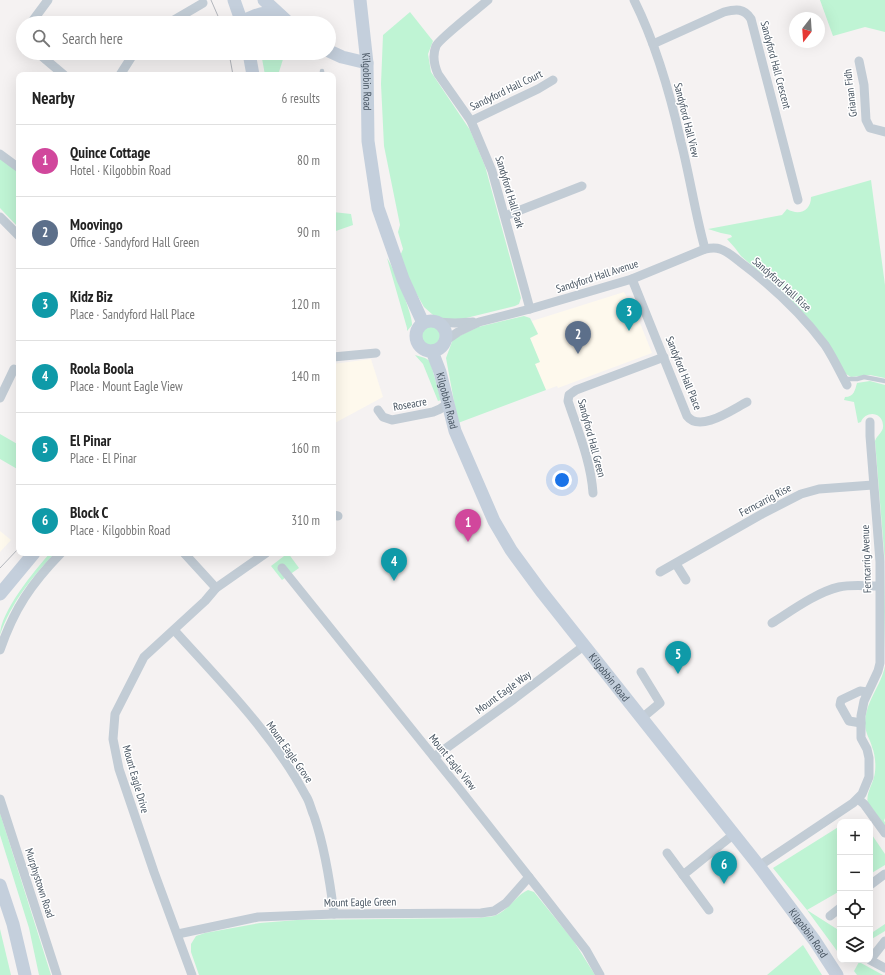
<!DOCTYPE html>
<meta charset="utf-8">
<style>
body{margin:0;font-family:"PT Sans Narrow",sans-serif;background:#f2f2f2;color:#222}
.controls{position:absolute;right:12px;bottom:12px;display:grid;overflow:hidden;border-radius:8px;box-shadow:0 4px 16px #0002}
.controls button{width:36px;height:36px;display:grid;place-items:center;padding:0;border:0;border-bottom:1px solid #e0e0e0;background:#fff;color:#222;font:20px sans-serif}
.compass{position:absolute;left:789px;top:12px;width:36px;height:36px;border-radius:50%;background:#fff;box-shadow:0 4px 16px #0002;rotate:197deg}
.you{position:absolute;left:562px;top:480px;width:14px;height:14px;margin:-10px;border:3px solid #fff;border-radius:50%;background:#1a73e8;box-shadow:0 0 0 6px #1a73e833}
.badge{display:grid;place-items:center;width:26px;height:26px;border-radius:50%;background:#1a73e8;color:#fff;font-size:13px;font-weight:700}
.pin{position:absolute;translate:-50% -33px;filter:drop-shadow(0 1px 2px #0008)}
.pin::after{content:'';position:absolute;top:21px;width:14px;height:12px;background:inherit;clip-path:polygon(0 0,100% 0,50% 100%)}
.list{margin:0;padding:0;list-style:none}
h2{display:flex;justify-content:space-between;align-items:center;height:52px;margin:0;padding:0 16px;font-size:17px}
h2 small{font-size:13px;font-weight:400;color:#767676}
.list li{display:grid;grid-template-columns:26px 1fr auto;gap:12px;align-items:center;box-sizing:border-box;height:72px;padding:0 16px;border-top:1px solid #e0e0e0}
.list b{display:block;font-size:15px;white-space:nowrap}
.list p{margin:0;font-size:13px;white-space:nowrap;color:#767676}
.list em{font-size:13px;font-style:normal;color:#767676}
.icon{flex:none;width:22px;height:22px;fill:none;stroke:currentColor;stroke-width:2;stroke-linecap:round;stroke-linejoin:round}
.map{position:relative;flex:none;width:885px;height:975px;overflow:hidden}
.search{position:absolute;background:#fff;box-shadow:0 4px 16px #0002;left:16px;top:16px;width:320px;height:44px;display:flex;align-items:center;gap:10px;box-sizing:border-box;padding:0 14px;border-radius:22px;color:#767676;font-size:15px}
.panel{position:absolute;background:#fff;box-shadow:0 4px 16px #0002;left:16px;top:72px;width:320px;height:484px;border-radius:8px}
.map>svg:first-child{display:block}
.commercial{fill:#fef9ed}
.green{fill:#bff4d4}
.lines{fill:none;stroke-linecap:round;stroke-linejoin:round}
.lane{stroke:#c2ccd5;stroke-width:4.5}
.street{stroke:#c2ccd5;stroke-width:9}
.secondary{stroke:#c4cfdc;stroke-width:13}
.tram{stroke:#b4b7bd;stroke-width:1}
.labels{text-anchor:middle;stroke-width:3;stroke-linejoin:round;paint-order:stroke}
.street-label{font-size:11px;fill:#485562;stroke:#fff}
</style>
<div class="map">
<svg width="885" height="975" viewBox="0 0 885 975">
<rect width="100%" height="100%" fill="#f5f2f2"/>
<g class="commercial">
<polygon points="624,292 636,313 652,353 558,388 557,386 546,390 535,364 539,362 530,338 538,334 532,321"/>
<polygon points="371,359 383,397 333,424 333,364"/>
<polygon points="0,531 11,540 0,552"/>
</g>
<g class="green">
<polygon points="820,0 885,0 885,32 865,27 833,36"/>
<polygon points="410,12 433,41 428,54 431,72 470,130 485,166 521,298 519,304 515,306 458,320 444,319 433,315 424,307 407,277 400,256 403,249 398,232 400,225 384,146 381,84 383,35"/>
<polygon points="261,53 285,53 278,75 265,75"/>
<polygon points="0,157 19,173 19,228 0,208"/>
<path d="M 871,180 L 885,285 L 885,378 L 870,375 L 851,377 L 846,374 L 767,279 L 741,256 L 735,248 L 727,239 L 732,237 L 731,235 L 721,233 L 708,229 L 782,215 L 787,209 C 799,216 811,211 811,197 Z"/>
<polygon points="333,212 351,214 353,225 333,232"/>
<path d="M 387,258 C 393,266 413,315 412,325 L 407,331 L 407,328 Z"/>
<polygon points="524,316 530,318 538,334 530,338 540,362 535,364 546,390 458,423 446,358 453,339 478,327"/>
<circle cx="430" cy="336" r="10"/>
<polygon points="415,355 425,358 430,361 441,400 438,401 423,364"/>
<path d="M 870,381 L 885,385 L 885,651 L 884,611 L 885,563 L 875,441 C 877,435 884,432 883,425 C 882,411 865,411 861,422 L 858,423 L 854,402 L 844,400 L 845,397 C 854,397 855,390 857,383 Z"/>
<polygon points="0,434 19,445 19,470 0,459"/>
<path d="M 50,553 L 55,553 C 32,577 11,603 0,635 C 0,612 35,570 50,553 Z"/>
<polygon points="288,553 299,568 282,580 271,566"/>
<path d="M 885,666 L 885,818 L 884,821 L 885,822 L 885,828 L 868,804 C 865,793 874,783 875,772 C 876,764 875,754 872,747 C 870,739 865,733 865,724 C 865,702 881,686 885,666 Z"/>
<polygon points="0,813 51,975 39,975 29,928 0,835"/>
<polygon points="840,826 840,891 807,910 840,931 840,955 807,910 773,868"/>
<polygon points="870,832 885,854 885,865 870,874"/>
<path d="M 528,890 L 534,892 L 573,940 L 595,975 L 199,975 L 191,952 L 191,944 L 196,936 L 205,933 L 260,923 L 297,920 L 478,918 C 483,917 490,917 494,916 C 508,911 515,896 528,890 Z"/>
<polygon points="885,924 885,931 870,940 870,934"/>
<polygon points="0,929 11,975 0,975"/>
<polygon points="803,945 822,975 767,975"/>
<polygon points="859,962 861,963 883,975 857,975 854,971"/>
</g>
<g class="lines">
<g class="lane">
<polyline points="322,75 322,71"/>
<polyline points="844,379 857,379 864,377 885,381"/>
</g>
<g class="street">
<path d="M 488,0 C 479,8 439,39 436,46 C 432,56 434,65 438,74 L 471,121 L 492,171 L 530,309"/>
<path d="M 634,0 C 656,44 670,93 681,142 C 690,177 695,213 705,249"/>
<polyline points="31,23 48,0"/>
<polyline points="169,23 203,3"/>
<path d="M 653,44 L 724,12 C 736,9 744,8 751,19 L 798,200"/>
<polyline points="38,53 64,75"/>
<polyline points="859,61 864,85 866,120 870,128 885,132"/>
<polyline points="120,75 134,53"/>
<polyline points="471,121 538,89 553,80"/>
<polyline points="0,154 19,168"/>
<polyline points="505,216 582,186"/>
<polyline points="0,217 19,236"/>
<path d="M 632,279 L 687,416 C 700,433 733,409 747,402"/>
<polyline points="436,322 455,323 473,322"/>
<path d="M 445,341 L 458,332 L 479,322 L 530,309 L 632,279 L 705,249 C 710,248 715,247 720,249 C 727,251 734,257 740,262 C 772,286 801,313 825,345 C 833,357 840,372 847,385"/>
<polyline points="333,357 376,353"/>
<polyline points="0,398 14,369"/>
<polyline points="378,410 383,417 392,420 433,412 440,409 447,404"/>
<path d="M 593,493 C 591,462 578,431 568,401 L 569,395 L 576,390 L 664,357"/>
<polyline points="333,515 338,516"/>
<polyline points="184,553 216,588"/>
<polyline points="676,564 686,580"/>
<polyline points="282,568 458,787 540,891 586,950 600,975"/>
<polyline points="660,572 762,514 801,494 819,489 873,485"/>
<path d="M 772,623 C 791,611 817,592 839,587 C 852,584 866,586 879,586"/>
<path d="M 174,630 C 221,682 273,734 306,796 C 310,802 311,810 314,816 C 325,848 330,881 334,914"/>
<path d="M 0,650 C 14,609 31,584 61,553"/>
<polyline points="641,672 660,703 642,718"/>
<polyline points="861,723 849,721 840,705 841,700 860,691 867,692"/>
<polyline points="434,757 514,699 585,645"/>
<polyline points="0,799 57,975"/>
<polyline points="858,799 864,804 885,833"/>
<polyline points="667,853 709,910"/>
<polyline points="759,866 853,803 862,794 869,777 869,758 867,749 861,738 861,716 864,701 878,671 880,663 880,562 870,436 870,422"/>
<polyline points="683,875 734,834"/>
<polyline points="870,885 885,874"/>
<polyline points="830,916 840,908"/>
<polyline points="178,934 258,917 334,914 481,913 494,911 506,903 529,877"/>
<polyline points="885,941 870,960 885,968"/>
<polyline points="192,975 154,872 119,769 113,739 115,714 144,657 205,601 216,588 266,553"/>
</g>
<g class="secondary">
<polyline points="234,0 242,23"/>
<polyline points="264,0 289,23"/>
<path id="s1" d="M 360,0 L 367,63 L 368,141 L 378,208 L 403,279 L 423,323"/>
<path d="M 242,21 C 261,14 261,10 281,16"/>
<polyline points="329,51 342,57 367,63"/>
<polyline points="249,53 253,75"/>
<circle cx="431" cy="336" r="15"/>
<path id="s2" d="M 432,351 L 440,372 L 455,431 L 494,521 L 511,550 L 541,591 L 759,866 L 815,941 L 837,975"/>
<polyline points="0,594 34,553"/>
<polyline points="0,885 13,924 25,975"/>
</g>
<g class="tram">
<polyline points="211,0 221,23"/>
<polyline points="229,53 233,75"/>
<polyline points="0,568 19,548"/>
</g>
</g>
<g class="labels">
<g class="street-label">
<text transform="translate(776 65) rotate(75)" y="4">Sandyford Hall Crescent</text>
<text dy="4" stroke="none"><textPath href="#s1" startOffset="82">Kilgobbin Road</textPath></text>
<text transform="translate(506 90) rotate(-26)" y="4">Sandyford Hall Court</text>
<text transform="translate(850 93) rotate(-97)" y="4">Grianan Fidh</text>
<text transform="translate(687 120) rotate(76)" y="4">Sandyford Hall View</text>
<text transform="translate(510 192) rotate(73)" y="4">Sandyford Hall Park</text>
<text transform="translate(597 276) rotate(-18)" y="4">Sandyford Hall Avenue</text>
<text transform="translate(782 284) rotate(42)" y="4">Sandyford Hall Rise</text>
<text transform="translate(684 373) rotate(68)" y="4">Sandyford Hall Place</text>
<text dy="4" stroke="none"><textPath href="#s2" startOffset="52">Kilgobbin Road</textPath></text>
<text transform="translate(410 404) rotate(-10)" y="4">Roseacre</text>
<text transform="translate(592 438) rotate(75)" y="4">Sandyford Hall Green</text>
<text transform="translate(765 500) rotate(-28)" y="4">Ferncarrig Rise</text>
<text transform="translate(866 559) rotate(-92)" y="4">Ferncarrig Avenue</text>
<text dy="4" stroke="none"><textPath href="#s2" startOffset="376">Kilgobbin Road</textPath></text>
<text transform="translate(503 692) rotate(-36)" y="4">Mount Eagle Way</text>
<text transform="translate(290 752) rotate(55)" y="4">Mount Eagle Grove</text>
<text transform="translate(453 762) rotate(51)" y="4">Mount Eagle View</text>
<text transform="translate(136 779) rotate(74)" y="4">Mount Eagle Drive</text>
<text transform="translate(40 883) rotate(72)" y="4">Murphystown Road</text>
<text transform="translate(360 902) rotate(-1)" y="4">Mount Eagle Green</text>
<text dy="4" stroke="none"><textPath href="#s2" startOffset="700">Kilgobbin Road</textPath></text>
</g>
</g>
</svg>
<div class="controls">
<button>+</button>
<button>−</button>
<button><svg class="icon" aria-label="locate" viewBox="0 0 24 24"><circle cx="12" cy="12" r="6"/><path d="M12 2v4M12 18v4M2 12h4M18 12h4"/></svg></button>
<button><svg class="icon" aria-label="layers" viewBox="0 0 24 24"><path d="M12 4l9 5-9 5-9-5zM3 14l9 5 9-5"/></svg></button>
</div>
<svg class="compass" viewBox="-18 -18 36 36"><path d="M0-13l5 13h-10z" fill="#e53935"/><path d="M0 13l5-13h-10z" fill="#767676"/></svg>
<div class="you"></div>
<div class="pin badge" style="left:468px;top:542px;background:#d1479c">1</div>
<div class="pin badge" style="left:578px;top:354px;background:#5c6f8a">2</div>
<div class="pin badge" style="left:629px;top:331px;background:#0f9aa8">3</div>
<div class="pin badge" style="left:394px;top:581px;background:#0f9aa8">4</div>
<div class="pin badge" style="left:678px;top:674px;background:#0f9aa8">5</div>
<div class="pin badge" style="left:724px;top:884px;background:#0f9aa8">6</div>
<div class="search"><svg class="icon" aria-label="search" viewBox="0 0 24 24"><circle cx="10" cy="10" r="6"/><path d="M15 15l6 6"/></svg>Search here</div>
<section class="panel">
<h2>Nearby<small>6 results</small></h2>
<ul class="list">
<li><span class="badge" style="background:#d1479c">1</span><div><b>Quince Cottage</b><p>Hotel · Kilgobbin Road</p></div><em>80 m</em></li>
<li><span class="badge" style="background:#5c6f8a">2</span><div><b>Moovingo</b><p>Office · Sandyford Hall Green</p></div><em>90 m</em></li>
<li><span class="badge" style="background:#0f9aa8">3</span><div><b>Kidz Biz</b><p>Place · Sandyford Hall Place</p></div><em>120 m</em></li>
<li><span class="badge" style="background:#0f9aa8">4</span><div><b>Roola Boola</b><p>Place · Mount Eagle View</p></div><em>140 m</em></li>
<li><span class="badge" style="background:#0f9aa8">5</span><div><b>El Pinar</b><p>Place · El Pinar</p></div><em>160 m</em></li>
<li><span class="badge" style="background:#0f9aa8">6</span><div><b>Block C</b><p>Place · Kilgobbin Road</p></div><em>310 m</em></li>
</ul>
</section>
</div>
